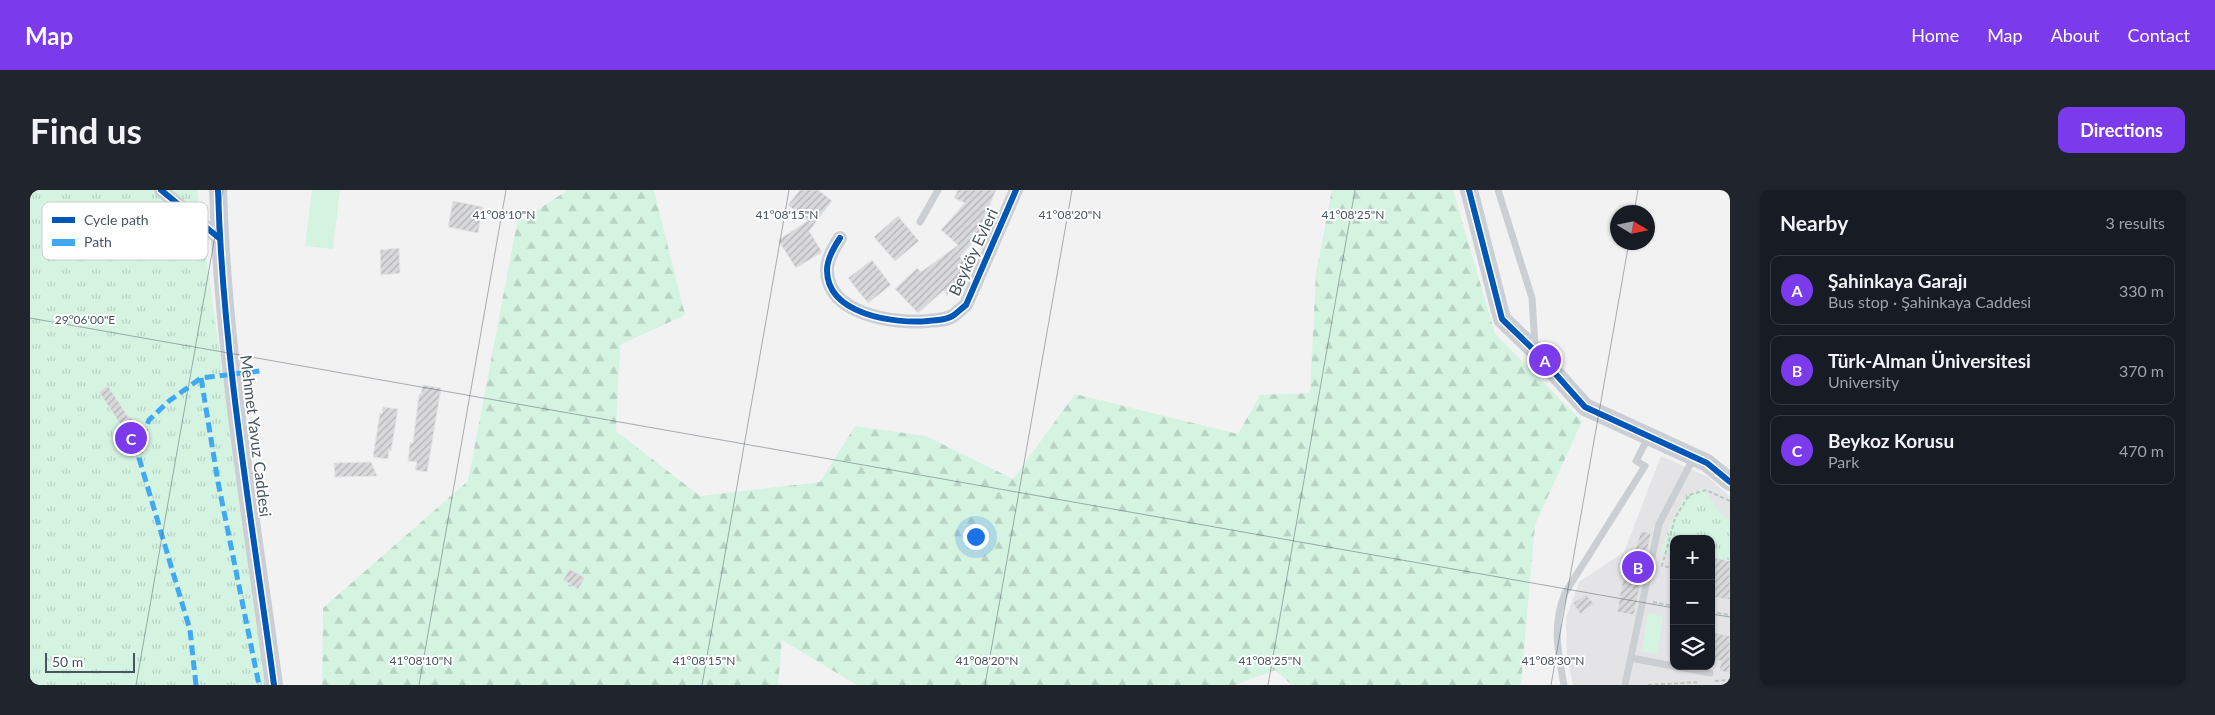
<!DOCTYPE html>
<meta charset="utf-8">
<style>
body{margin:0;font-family:Lato,sans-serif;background:#20242c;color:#f1f3f6}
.controls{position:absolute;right:15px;bottom:15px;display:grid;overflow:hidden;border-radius:10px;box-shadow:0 1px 4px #0004}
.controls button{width:45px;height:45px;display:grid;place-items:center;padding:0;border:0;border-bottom:1px solid #363941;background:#171b24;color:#f1f3f6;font:25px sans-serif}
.compass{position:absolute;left:1580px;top:15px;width:45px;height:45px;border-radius:50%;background:#171b24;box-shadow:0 1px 4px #0004;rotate:100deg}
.scale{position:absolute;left:15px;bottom:12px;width:90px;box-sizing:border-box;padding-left:5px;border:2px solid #475561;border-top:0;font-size:14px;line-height:18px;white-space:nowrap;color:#475561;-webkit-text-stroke:4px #fff;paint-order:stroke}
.you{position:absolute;left:945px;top:346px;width:18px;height:18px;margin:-12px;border:4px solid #fff;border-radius:50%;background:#1a73e8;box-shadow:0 0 0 8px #1a73e833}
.badge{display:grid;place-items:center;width:32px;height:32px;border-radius:50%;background:#7c3aed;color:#fff;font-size:16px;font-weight:700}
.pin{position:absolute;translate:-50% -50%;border:2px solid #fff;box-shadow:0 1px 5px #0006}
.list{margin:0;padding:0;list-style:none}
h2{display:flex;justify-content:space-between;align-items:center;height:65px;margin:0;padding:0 20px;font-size:21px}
h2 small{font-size:16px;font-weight:400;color:#9ea1a6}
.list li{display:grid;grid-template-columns:32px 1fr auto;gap:15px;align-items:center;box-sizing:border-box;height:70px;margin:0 10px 10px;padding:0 10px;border:1px solid #363941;border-radius:10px}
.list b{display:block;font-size:19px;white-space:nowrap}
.list p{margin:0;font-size:16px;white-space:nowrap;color:#9ea1a6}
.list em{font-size:16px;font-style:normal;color:#9ea1a6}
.icon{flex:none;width:28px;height:28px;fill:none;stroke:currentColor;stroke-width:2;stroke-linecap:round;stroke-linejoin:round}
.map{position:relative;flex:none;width:1700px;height:495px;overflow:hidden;border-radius:10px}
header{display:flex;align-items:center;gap:30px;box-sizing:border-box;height:70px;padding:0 25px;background:#7c3aed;color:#fff}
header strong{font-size:24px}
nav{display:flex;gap:28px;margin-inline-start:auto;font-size:18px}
.intro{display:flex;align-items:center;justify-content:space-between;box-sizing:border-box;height:120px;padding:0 30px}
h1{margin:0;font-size:35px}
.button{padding:12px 22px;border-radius:10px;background:#7c3aed;color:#fff;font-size:18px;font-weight:700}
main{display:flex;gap:30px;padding:0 30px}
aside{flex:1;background:#171b24;border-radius:10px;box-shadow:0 1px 4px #0004}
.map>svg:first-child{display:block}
.education{fill:#e4e3e5;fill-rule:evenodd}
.grass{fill:url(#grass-tufts)}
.forest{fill:url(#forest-firs)}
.pitch{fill:#d5f3e1}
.building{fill:url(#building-hatch);stroke:#e4e4e5}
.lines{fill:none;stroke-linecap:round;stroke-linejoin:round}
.path{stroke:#b9c7c2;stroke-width:2;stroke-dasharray:4 2.5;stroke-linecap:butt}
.service{stroke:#cbced2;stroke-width:7}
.minor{stroke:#cbced2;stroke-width:14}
.tertiary{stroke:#cbced2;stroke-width:18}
.quiet{stroke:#3fa9f5;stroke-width:5;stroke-dasharray:10 5;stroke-linecap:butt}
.cycleway-casing{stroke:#fff;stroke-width:9}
.cycleway{stroke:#0057b8;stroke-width:6}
.ticks{fill:none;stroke:#475561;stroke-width:1;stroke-opacity:0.45}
.labels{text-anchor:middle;stroke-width:4;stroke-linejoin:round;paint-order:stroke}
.street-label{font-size:16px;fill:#475561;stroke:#fff}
.key{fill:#fff;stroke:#c8ccd0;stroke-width:1}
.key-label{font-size:14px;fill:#475561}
.ticks-label{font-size:12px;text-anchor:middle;fill:#475561;stroke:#fff;stroke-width:4;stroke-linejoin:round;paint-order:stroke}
</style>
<header>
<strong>Map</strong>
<nav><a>Home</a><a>Map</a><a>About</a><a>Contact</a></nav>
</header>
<div class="intro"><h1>Find us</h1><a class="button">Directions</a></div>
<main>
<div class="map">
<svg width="1700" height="495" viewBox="0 0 1700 495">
<defs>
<pattern id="grass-tufts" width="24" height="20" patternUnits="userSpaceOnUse" patternTransform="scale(1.25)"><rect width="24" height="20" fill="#d5f3e1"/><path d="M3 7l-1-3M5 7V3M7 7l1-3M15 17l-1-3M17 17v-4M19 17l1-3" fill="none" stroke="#b8d2c4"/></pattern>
<pattern id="forest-firs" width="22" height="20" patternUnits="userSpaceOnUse" patternTransform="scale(1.25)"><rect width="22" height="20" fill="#d5f3e1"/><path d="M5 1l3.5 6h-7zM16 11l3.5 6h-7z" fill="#b8d2c4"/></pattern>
<pattern id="building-hatch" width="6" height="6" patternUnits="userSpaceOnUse" patternTransform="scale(1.25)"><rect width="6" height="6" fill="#d9d9db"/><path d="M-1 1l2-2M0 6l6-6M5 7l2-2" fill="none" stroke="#b2b3b5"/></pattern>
</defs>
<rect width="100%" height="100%" fill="#f3f2f2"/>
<path class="education" d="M 1631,266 L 1678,287 L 1700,307 L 1700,495 L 1543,495 L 1537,469 L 1536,428 L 1549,392 L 1594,362 ZM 1644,349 L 1681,349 L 1681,476 L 1644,476 Z"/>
<g class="grass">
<polygon points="0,0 167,0 236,495 0,495"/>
<polygon points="1673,297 1693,327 1700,329 1700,371 1681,367 1681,349 1644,349 1644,361 1641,364 1630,363 1640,334 1656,304 1661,305"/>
</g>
<polygon class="forest" points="538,0 624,0 655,125 590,155 586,241 670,306 790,292 825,236 896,246 983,289 1045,204 1208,244 1230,205 1280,203 1286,83 1302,0 1423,0 1465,144 1552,231 1505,335 1491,495 1262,495 1245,480 1205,495 827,495 752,450 748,495 292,495 293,418 438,291 487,33"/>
<g class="pitch">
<polygon points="282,0 310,0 303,59 275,56"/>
<polygon points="1618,423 1633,426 1627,464 1612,461"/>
</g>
<g class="building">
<polygon points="770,0 788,0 802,11 779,41 792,62 766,78 748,50 778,31 758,15"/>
<polygon points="928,0 966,0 951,35 955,39 930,67 941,82 937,91 917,105 914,100 888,123 865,99 887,78 891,82 928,55 911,40 935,13 924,8"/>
<polygon points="423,11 453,17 448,43 418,37"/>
<polygon points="868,26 889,51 865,71 844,47"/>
<polygon points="369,58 370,83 351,85 350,60"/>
<polygon points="842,70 861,95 838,113 818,88"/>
<polygon points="393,195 411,198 397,282 385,280 387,272 378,271 380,253 383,253 389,204 391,204"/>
<polygon points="78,196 98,227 111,233 106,243 91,235 69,202"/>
<polygon points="353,217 368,219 361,261 359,260 358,269 343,267 350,223 352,224"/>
<polygon points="341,272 347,286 305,287 304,273"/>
<polygon points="1611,341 1621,343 1604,425 1587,422 1597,366 1603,367"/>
<polygon points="1681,367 1700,371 1700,410 1681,407"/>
<polygon points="540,379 555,388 548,399 533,390"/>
<polygon points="1556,404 1564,414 1550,424 1543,413"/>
<polygon points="1681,442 1700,446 1700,483 1689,481 1691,471 1681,470"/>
</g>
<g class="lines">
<g class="path">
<polyline points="1639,377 1632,376 1645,328 1659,305 1676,300 1700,311"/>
<polyline points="1623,412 1644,416"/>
<polyline points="1681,422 1700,425"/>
<polyline points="1685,491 1700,490"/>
<polyline points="1618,495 1670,492"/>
</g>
<g class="service">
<polyline points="1468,0 1502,108 1505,155"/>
<polyline points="890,32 908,0"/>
<polyline points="1601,468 1680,483"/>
<path d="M 1534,495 C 1528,462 1522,435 1535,403 L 1615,276 L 1606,271 L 1618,248"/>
<polyline points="1595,495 1629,334 1664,267"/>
</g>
<g class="minor">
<polyline points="131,0 189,48"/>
<path d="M 810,48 C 804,57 797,69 797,80 C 797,125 865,134 898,131 C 907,130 918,130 924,125 C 928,122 932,118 936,115 L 986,0"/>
</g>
<g class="tertiary">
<path d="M 188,0 C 193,166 222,331 244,495"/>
<polyline points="1439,0 1472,129 1505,161 1555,217 1677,273 1700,292"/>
</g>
<g class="quiet">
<polyline points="171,188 188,292 229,495"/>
<polyline points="166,495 160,440 109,268 112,249 119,230 139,211 171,188 230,181"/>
</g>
<g class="cycleway-casing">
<g id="cycleway">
<polyline points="131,0 189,48"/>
<path d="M 188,0 C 193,166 222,331 244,495"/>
<polyline points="1439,0 1472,129 1505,161 1555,217 1677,273 1700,292"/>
<path d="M 810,48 C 804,57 797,69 797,80 C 797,125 865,134 898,131 C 907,130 918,130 924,125 C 928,122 932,118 936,115 L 986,0"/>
</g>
</g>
<use href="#cycleway" class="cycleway"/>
</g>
<path class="ticks" d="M 1604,22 L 1608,0M 0,128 L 1644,418M 1681,424 L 1700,427M 106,495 L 193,0M 389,495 L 476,0M 672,495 L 759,0M 955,495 L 1042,0M 1238,495 L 1325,0M 1521,495 L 1599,52"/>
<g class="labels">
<g class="street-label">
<text transform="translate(943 62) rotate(-65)" y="6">Beyköy Evleri</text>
<text transform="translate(226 246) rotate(83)" y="6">Mehmet Yavuz Caddesi</text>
</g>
</g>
<rect x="12" y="12" width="166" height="58" rx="8" class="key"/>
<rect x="22" y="27" width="23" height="6" fill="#0057b8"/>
<rect x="22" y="49" width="23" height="7" fill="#3fa9f5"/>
<g class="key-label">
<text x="54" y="35">Cycle path</text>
<text x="54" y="57">Path</text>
</g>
<g class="ticks-label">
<text x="474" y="29">41°08'10"N</text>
<text x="757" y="29">41°08'15"N</text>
<text x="1040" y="29">41°08'20"N</text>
<text x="1323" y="29">41°08'25"N</text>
<text x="55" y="134">29°06'00"E</text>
<text x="391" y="475">41°08'10"N</text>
<text x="674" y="475">41°08'15"N</text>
<text x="957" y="475">41°08'20"N</text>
<text x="1240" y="475">41°08'25"N</text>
<text x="1523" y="475">41°08'30"N</text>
</g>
</svg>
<div class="controls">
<button>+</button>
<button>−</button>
<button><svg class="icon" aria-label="layers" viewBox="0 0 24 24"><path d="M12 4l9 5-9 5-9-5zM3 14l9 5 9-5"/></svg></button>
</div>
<svg class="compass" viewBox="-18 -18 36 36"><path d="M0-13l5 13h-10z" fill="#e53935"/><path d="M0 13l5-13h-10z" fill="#9ea1a6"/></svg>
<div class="scale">50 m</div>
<div class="you"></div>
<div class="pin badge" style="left:1515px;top:170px">A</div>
<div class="pin badge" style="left:1608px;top:377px">B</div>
<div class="pin badge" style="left:101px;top:248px">C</div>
</div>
<aside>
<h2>Nearby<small>3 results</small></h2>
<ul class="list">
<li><span class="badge">A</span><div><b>Şahinkaya Garajı</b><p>Bus stop · Şahinkaya Caddesi</p></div><em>330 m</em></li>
<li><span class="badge">B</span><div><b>Türk-Alman Üniversitesi</b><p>University</p></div><em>370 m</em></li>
<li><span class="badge">C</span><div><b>Beykoz Korusu</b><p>Park</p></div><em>470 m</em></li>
</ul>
</aside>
</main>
